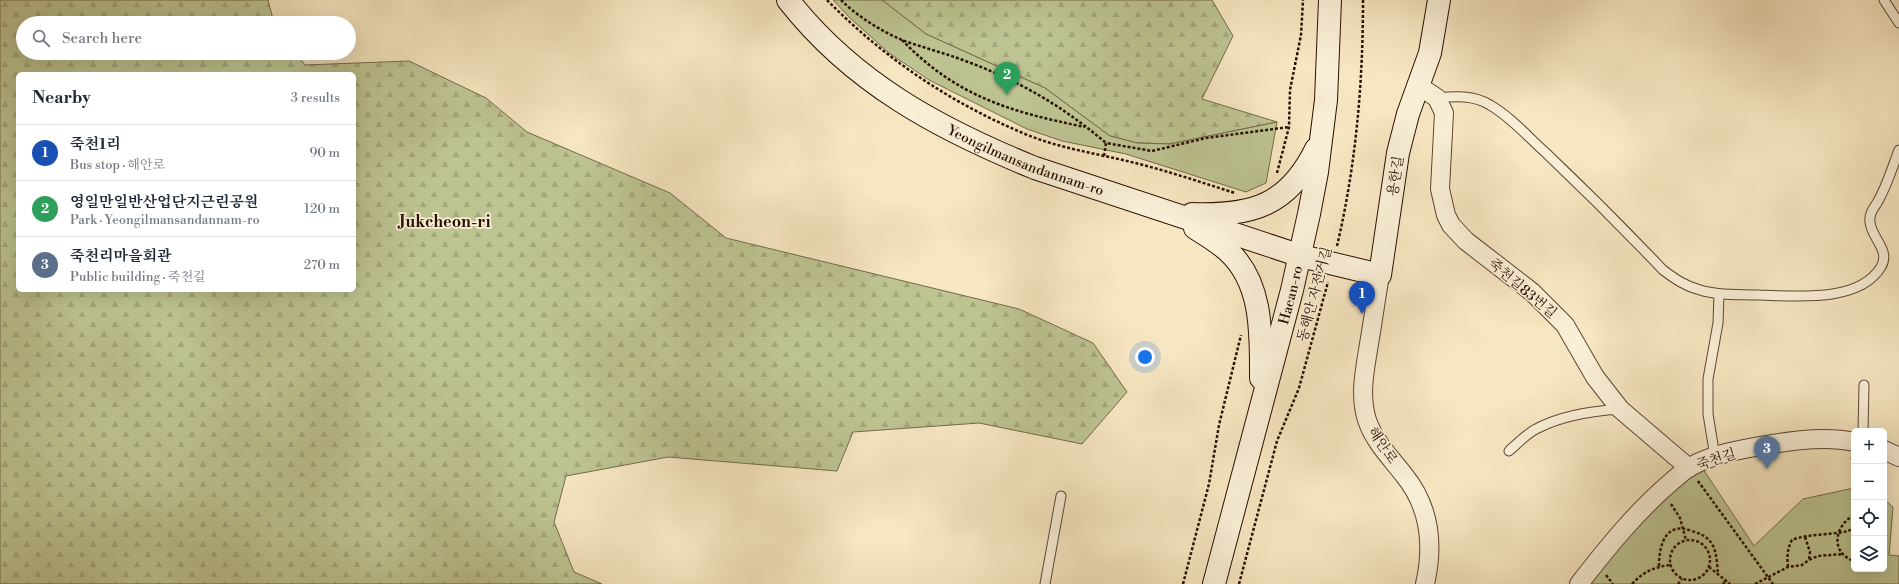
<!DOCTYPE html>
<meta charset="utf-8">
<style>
body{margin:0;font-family:"Libre Bodoni","Noto Serif KR",serif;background:#f6f6f7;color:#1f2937}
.controls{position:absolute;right:12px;bottom:12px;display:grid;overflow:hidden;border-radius:6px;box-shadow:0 4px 16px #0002}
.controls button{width:36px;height:36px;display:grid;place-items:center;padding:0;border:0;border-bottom:1px solid #e0e1e3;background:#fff;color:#1f2937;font:20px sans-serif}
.you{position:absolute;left:1145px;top:357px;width:14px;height:14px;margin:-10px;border:3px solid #fff;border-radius:50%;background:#1a73e8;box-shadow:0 0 0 6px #1a73e833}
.badge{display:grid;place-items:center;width:26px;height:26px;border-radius:50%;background:#8f2418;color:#fff;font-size:13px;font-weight:700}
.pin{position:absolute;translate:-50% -33px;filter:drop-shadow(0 1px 2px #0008)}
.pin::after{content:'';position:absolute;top:21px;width:14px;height:12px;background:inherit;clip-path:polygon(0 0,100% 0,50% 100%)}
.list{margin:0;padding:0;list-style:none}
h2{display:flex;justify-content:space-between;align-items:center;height:52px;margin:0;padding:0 16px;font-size:17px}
h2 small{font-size:13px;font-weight:400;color:#747a83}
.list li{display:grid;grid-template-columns:26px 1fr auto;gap:12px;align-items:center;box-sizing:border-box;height:56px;padding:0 16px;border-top:1px solid #e0e1e3}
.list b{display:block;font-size:15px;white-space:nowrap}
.list p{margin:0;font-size:13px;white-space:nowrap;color:#747a83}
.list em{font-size:13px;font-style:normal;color:#747a83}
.icon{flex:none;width:22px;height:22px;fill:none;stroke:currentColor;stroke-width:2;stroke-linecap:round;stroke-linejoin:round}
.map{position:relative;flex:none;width:1899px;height:584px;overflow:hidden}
.search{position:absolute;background:#fff;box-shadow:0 4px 16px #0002;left:16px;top:16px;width:340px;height:44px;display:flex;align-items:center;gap:10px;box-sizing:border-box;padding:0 14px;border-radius:22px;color:#747a83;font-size:15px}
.panel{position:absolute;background:#fff;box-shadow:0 4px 16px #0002;left:16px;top:72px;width:340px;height:220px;border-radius:6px}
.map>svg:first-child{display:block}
.forest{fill:url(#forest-firs);stroke:#746a49;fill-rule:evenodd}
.green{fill:#bdc492;stroke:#746a49}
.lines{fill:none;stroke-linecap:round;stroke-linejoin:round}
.lane-casing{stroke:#5d4630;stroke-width:11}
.street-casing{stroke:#5d4630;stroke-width:20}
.secondary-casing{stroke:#2a1000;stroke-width:24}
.path{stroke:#2a1000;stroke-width:2.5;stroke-dasharray:3 2;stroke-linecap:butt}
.lane{stroke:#f9efd7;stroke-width:9}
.street{stroke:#f9efd7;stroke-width:18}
.secondary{stroke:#f9efd7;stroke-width:22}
.labels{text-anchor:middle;stroke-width:3.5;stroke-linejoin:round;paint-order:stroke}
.street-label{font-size:14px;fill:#2a1000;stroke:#f9efd7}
.quarter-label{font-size:16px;font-weight:bold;fill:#2a1000;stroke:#f9efd7}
</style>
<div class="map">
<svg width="1899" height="584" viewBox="0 0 1899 584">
<defs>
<pattern id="forest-firs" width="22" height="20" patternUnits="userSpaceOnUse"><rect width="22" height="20" fill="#bdc492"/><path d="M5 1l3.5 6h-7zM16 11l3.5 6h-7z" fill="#a3a77c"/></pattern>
</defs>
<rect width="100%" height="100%" fill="#f6e6c1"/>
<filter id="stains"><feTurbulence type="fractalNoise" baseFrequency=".005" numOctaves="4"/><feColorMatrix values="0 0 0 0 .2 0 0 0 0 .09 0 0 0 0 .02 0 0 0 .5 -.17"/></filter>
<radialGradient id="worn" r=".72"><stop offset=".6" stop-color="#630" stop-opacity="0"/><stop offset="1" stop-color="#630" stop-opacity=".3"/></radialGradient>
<g class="forest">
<path d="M 0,0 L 268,0 L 274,23 L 23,23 L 23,53 L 296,53 L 305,65 L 409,61 L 486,98 L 527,132 L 670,193 L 726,238 L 1019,309 L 1093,343 L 1127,392 L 1082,444 L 979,423 L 853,432 L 837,471 L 668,457 L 566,476 L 554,522 L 574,572 L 602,584 L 0,584 ZM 18,74 L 354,74 L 354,290 L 18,290 Z"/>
<polygon points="882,0 1212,0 1233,36 1202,99 1277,122 1170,144 1137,143 1110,136 1045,88 926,34"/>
</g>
<g class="green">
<polygon points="833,0 882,0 926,34 1045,88 1110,136 1137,143 1170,144 1277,122 1266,183 1246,192 1126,154 1062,141 1027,129 929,80 889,53 850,18"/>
<polygon points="1701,466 1754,546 1803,499 1854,488 1854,569 1884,569 1884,499 1893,507 1889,555 1899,556 1899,584 1589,584 1639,520"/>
</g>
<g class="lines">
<g class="lane-casing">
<g id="lane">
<polyline points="1884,0 1899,23"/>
<path d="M 1437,98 C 1455,96 1474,95 1490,105 C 1511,117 1528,137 1546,153 C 1586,191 1625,230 1663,270 C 1675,279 1685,286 1700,290 C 1719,296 1740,294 1760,295 C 1796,296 1859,303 1881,267 C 1891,250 1871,238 1870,222 C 1869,214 1873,209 1877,203 C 1887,186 1892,168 1899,150"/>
<polyline points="1863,431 1864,385"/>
<path d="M 1509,451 C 1518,443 1527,433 1538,428 C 1563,415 1592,411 1620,409"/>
<polyline points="1715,457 1708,414 1708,379 1718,323 1719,294"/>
<polyline points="1045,584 1061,496"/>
</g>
</g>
<g class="street-casing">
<g id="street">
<polyline points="1419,86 1437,98 1444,113 1440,189 1446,215 1451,225 1466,241 1532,292 1565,325 1595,377 1620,409 1689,468"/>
<path d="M 1380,275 C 1376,298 1373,321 1369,344 C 1365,369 1359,395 1367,420 C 1374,441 1390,457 1404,475 C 1430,507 1434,545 1425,584"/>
<polyline points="1884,450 1899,457"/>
<path d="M 1579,584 C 1607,548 1636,512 1671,482 C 1677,477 1683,471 1690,467 C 1714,453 1745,449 1772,444 C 1798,440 1828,436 1854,442"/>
</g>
</g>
<g class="secondary-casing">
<g id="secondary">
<path id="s1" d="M 788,0 C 853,83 939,129 1035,168 L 1301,256 L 1380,275 L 1398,153 L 1408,114 L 1430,53 L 1439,0"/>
<path d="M 1192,214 C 1252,216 1288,206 1316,149"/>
<path d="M 1195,228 C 1206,235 1218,242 1228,251 C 1263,283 1261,334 1261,378"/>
<path id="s2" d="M 1214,584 L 1292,290 L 1309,214 L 1317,172 L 1326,100 L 1330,0"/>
</g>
</g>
<g class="path">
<path d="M 827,0 C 884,58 949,102 1025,134 C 1061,149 1101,154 1139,164 C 1171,172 1203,183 1235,193"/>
<path d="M 841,0 C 857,16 881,31 902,40 C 921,47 941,52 960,59 C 1016,79 1060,104 1106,143"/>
<path d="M 902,40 C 957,97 1011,112 1085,127"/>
<polyline points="1104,156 1106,143 1152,151 1206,138 1289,127"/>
<polyline points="1277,173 1289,127 1290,90 1301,35 1303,0"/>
<path d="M 1337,246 C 1356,165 1363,83 1363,0"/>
<polyline points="1852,457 1854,513"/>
<polyline points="1698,481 1773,584"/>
<polyline points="1671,504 1680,518 1686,540"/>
<path d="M 1854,515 C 1834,526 1830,553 1854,561"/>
<polyline points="1884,533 1884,544"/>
<polyline points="1805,537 1810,552 1809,560"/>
<circle cx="1690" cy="560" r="20"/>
<path d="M 1659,566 C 1659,544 1666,521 1692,531 C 1701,534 1707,536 1712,544 C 1717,553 1717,564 1718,574"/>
<polyline points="1709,567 1730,584"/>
<path d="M 1788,567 C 1787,557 1787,549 1792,540 C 1804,534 1845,534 1850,530 C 1851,529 1853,526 1854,525"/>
<polyline points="1606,575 1613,584"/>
<polyline points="1183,584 1209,484 1219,425 1241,335"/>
<polyline points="1239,584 1277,441 1299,388 1328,282"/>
<path d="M 1632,584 C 1643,572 1654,567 1670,565"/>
<polyline points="1678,584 1682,579"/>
<polyline points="1723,584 1726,580"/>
<polyline points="1755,584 1788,567 1802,565 1809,560 1818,556 1843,554"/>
</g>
<use href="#lane" class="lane"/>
<use href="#street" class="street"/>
<use href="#secondary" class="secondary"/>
</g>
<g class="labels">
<g class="street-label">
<text dy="5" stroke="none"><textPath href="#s1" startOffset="291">Yeongilmansandannam-ro</textPath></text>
<text transform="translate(1395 176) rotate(-81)" y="5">용한길</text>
<text transform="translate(1523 288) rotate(40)" y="5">죽천길83번길</text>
<text transform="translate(1314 294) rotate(-75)" y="5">동해안 자전거길</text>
<text dy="5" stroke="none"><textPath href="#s2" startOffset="299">Haean-ro</textPath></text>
<text transform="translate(1383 445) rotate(56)" y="5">해안로</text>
<text transform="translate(1716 459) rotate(-18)" y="5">죽천길</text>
</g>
<g class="quarter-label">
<text x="445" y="227">Jukcheon-ri</text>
</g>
</g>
<rect width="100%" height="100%" filter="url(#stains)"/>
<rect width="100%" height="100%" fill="url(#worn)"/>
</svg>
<div class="controls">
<button>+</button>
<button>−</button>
<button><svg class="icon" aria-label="locate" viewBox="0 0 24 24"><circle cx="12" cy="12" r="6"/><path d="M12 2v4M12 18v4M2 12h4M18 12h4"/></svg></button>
<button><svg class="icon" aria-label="layers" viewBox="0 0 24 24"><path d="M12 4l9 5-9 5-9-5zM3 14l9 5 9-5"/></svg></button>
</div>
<div class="you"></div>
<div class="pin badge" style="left:1362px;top:314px;background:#1a4fb4">1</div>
<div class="pin badge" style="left:1007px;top:95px;background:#2e9e5b">2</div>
<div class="pin badge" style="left:1767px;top:469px;background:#5c6f8a">3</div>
<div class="search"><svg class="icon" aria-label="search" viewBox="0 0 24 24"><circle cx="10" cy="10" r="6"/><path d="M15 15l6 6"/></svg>Search here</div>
<section class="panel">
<h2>Nearby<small>3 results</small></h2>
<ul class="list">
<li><span class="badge" style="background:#1a4fb4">1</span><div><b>죽천1리</b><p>Bus stop · 해안로</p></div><em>90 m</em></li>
<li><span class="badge" style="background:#2e9e5b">2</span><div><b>영일만일반산업단지근린공원</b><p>Park · Yeongilmansandannam-ro</p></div><em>120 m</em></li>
<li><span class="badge" style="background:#5c6f8a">3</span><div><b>죽천리마을회관</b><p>Public building · 죽천길</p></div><em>270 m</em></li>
</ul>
</section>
</div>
